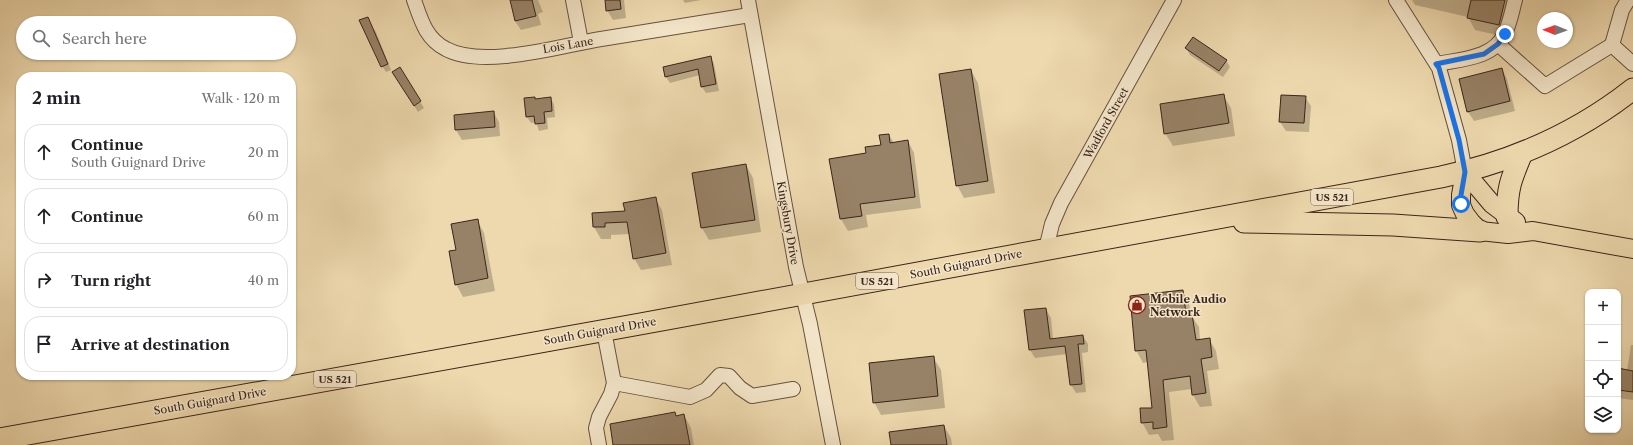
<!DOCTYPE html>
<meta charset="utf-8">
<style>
body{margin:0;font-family:"Libre Caslon Text",serif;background:#f6f6f6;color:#202124}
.controls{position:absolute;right:12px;bottom:12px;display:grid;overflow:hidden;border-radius:8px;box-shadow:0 1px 3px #0004}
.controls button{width:36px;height:36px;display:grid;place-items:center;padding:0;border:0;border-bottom:1px solid #e0e0e0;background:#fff;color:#202124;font:20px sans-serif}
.compass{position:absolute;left:1537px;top:12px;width:36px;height:36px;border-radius:50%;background:#fff;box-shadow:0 1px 3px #0004;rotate:271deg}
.stop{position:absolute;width:12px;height:12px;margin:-9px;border:3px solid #1a73e8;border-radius:50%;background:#fff}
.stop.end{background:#1a73e8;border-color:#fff;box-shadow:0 1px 4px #0008}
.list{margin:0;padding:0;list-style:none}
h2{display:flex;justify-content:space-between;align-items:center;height:52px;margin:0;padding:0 16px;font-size:17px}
h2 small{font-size:13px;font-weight:400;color:#757577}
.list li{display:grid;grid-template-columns:26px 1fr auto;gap:12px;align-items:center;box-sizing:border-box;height:56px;margin:0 8px 8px;padding:0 8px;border:1px solid #e0e0e0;border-radius:16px}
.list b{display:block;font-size:15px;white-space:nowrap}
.list p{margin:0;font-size:13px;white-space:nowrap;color:#757577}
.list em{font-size:13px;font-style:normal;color:#757577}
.icon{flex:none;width:22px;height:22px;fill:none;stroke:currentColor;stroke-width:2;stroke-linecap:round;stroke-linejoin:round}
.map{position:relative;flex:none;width:1633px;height:445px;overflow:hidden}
.search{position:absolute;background:#fff;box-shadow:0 1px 3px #0004;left:16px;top:16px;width:280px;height:44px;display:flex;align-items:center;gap:10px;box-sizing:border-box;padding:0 14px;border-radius:22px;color:#757577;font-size:15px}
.panel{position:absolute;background:#fff;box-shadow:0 1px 3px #0004;left:16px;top:72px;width:280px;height:308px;border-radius:16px}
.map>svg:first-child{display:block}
.shadow{fill:#0003}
.building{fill:#988267;stroke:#3a241b}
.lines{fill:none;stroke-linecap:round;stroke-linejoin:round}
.minor-casing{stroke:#675140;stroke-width:16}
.major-casing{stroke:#3a241b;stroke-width:20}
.highway-casing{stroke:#3a241b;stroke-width:23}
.minor{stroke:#f4e6ca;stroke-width:14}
.major{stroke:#eed9ae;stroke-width:18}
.highway{stroke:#eed9ae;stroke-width:21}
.route{stroke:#1a73e8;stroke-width:5}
.labels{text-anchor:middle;stroke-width:3;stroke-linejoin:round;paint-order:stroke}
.shield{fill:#f4e6ca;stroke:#725e50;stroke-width:1}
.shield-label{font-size:10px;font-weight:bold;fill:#3a241b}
.street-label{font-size:11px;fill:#3a241b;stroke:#f4e6ca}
.poi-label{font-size:11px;font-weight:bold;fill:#3a241b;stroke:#f4e6ca;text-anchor:start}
</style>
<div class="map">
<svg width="1633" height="445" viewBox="0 0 1633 445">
<rect width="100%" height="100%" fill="#eed9ae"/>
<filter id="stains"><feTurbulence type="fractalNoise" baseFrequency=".005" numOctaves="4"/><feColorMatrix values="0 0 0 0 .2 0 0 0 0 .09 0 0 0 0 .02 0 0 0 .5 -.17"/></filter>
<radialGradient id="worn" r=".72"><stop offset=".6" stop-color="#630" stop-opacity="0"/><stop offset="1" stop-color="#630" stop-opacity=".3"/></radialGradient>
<g class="shadow">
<polygon points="511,0 538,0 543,12 538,14 541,25 521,30 515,21"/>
<polygon points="606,0 624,0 626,18 613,20 607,10"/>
<polygon points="683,0 701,0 685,3"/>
<polygon points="1412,0 1515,0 1506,37 1475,30 1468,17 1415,5"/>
<polygon points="367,18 376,32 391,70 386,72 382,66"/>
<polygon points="1186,48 1226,60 1230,67 1223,77 1190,55"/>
<polygon points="711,58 714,64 719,91 706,93 702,87 700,75 670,83 666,77 664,67"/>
<polygon points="400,68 424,108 418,112 397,79"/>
<polygon points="1502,69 1507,79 1515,111 1474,121 1468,112"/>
<polygon points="971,70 978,83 995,193 964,198 957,185"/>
<polygon points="1223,95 1231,108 1235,136 1173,146 1165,133"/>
<polygon points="1305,97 1311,106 1309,132 1286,131 1280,122"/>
<polygon points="550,98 554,104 555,117 547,118 548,129 539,131 536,122 531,123 527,117 536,100"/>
<polygon points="494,113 499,122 500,136 462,140 456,130 455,116"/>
<polygon points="889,135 894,143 908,141 914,153 921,208 866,215 868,227 848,231 841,219 831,160 867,153 882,146"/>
<polygon points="746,165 753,178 761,232 709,240 702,228"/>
<polygon points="655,198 662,210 672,265 641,270 634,258 630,234 611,235 611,239 601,239 594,227 593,213 626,212"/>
<polygon points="477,220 484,233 495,291 463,297 456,284 457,250"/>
<polygon points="1182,291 1189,303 1191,315 1199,327 1200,340 1209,339 1216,351 1219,369 1207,371 1212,406 1200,407 1193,395 1192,389 1169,392 1174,440 1162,441 1158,434 1149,435 1142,422 1153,409 1148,362 1143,363 1136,350"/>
<polygon points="1046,309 1051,318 1053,339 1083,336 1088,344 1088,352 1082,353 1086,392 1076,393 1071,385 1067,354 1035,358 1030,350"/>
<polygon points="1631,345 1633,345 1633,400 1618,398 1618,369 1627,371"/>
<polygon points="933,357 941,370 945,408 881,415 874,402"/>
<polygon points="674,413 677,417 684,415 691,428 694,445 614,445"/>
<polygon points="944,426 951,438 952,445 892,445"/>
</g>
<g class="building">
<polygon points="510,0 532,0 536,16 515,21"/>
<polygon points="605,0 620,0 621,9 606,11"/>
<polygon points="1471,0 1505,0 1499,25 1467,18"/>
<polygon points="368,17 388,64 381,67 359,20"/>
<polygon points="1193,37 1227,60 1219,71 1185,48"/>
<polygon points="711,56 716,84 701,87 698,69 665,77 663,67"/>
<polygon points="400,67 421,101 414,106 392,72"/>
<polygon points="1502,68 1510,101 1467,112 1459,79"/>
<polygon points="971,69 988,181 956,186 939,74"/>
<polygon points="1224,94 1229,123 1164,134 1160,104"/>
<polygon points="1281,95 1306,96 1304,123 1279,122"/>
<polygon points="535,97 535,99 551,97 552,111 544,112 545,123 535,124 534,116 526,117 524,98"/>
<polygon points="494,111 495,127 455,130 454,115"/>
<polygon points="889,134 890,143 908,140 915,197 860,204 862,216 840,219 829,159 866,153 865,147 881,145 879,135"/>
<polygon points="746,164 755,220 701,228 692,173"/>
<polygon points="656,197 666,253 633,259 627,222 605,223 605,227 593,227 592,213 625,211 623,203"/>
<polygon points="478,219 488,278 455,285 449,251 456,250 451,224"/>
<polygon points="1183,290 1186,314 1192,314 1196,340 1210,338 1212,357 1201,359 1206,393 1192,395 1190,376 1163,380 1167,427 1153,429 1153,422 1141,423 1140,408 1152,408 1146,350 1135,351 1130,296"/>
<polygon points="1046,308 1050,339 1083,335 1084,344 1078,344 1082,384 1070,385 1065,346 1029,350 1024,310"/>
<polygon points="934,356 938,396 873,403 869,363"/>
<polygon points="1618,368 1633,371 1633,392 1618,390"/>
<polygon points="675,412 676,416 684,414 690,445 613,445 610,424"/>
<polygon points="944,425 947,445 891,445 889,432"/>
</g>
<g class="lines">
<g class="minor-casing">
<g id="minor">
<path d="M 414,0 C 421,20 426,39 446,49 C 483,69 560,46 601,39 C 651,31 701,23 750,15"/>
<polyline points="573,0 581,42"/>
<polyline points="748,0 796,267 810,324 833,445"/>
<polyline points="1396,0 1439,68 1459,140 1465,172"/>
<polyline points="1498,44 1545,86 1612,45 1633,64"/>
<polyline points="1612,45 1622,10 1628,0"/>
<path d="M 1437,64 C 1460,59 1494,59 1505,33 C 1510,23 1512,11 1515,0"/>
<polyline points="1046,249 1052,224 1061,203 1174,0"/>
<polyline points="614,383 690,397 706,390 720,375 729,376 740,388 752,396 793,389"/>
<polyline points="599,445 596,428 599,417 611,394 614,383 604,331"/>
</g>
</g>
<g class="major-casing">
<g id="major">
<polyline points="1465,172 1461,195 1461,205 1465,214 1471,222 1480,231 1508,234 1533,231 1633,249"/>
<polyline points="1465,172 1492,204 1516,222"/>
</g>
</g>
<g class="highway-casing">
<g id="highway">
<path d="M 1507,217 C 1507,188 1511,179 1522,153"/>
<polyline points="1244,222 1393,225 1480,231"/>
<path d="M 0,439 L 640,324 L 1441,177 C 1511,162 1576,134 1633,89"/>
</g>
</g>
<use href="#minor" class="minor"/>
<use href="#major" class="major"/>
<use href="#highway" class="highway"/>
</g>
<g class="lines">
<polyline class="route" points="1461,204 1461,195 1465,172 1459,140 1439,68 1436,64 1484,54 1498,44 1505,34"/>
</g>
<defs>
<g id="shop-ring" transform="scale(0.9)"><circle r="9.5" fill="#f4e6ca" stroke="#8f2418" stroke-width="1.5"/><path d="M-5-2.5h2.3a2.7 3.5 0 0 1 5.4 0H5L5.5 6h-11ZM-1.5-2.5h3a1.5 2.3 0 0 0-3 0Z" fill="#8f2418"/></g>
</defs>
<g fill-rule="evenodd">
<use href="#shop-ring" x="1137" y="305"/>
</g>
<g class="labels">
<g class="shield">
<rect x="1311" y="189" width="42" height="16" rx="3"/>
<rect x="856" y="273" width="42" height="16" rx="3"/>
<rect x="314" y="371" width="42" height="16" rx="3"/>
</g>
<g class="shield-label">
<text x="1332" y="201">US 521</text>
<text x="877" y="285">US 521</text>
<text x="335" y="383">US 521</text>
</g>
<g class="street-label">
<text transform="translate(568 45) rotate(-10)" y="4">Lois Lane</text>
<text transform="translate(1106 123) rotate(-61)" y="4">Wadford Street</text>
<text transform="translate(788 223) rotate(80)" y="4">Kingsbury Drive</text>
<text transform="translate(966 264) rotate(-11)" y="4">South Guignard Drive</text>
<text transform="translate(600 331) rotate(-10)" y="4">South Guignard Drive</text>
<text transform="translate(210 401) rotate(-10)" y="4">South Guignard Drive</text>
</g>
<g class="poi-label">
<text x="1150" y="303">Mobile Audio<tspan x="1150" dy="13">Network</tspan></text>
</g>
</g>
<rect width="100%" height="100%" filter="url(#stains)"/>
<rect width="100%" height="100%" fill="url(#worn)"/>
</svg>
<div class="controls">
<button>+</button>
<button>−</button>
<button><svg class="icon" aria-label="locate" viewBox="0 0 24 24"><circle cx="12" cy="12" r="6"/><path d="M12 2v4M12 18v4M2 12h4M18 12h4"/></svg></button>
<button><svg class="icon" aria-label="layers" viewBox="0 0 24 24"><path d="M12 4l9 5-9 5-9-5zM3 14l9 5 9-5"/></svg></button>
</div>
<svg class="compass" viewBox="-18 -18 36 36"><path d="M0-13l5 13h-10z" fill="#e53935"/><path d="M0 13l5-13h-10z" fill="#757577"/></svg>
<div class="stop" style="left:1461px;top:204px"></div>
<div class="stop end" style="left:1505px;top:34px"></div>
<div class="search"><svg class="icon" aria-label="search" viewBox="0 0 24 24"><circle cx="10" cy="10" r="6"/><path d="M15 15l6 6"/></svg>Search here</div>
<section class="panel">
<h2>2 min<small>Walk · 120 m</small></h2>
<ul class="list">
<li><svg class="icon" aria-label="ahead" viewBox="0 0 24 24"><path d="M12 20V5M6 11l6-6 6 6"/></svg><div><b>Continue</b><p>South Guignard Drive</p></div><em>20 m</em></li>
<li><svg class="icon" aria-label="ahead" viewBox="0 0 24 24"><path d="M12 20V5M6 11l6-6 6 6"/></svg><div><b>Continue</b></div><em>60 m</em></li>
<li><svg class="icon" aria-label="right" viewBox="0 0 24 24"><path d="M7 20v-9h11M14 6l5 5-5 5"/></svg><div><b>Turn right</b></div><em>40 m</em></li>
<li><svg class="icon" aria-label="arrive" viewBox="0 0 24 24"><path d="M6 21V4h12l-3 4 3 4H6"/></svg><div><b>Arrive at destination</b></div></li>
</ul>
</section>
</div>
